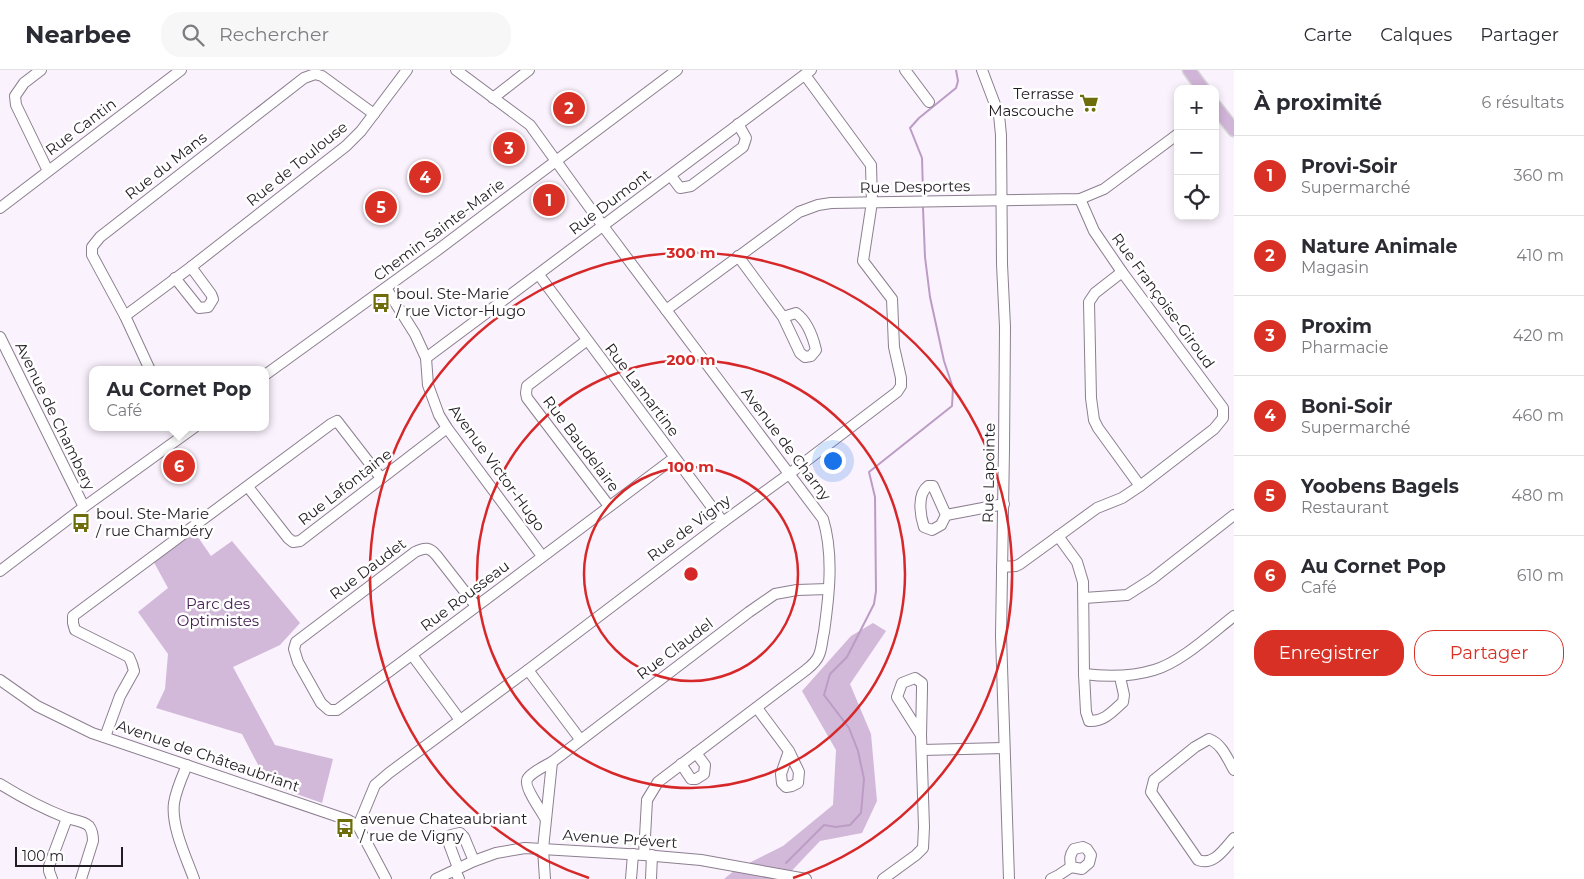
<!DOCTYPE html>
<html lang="fr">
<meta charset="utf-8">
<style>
body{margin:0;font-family:Montserrat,sans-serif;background:#f7f7f7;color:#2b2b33}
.controls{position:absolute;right:15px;top:15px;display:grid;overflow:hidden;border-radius:10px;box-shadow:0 2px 8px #0003}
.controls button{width:45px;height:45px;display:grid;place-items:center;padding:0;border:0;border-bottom:1px solid #e1e1e2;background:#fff;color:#2b2b33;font:25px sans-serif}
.scale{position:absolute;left:15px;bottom:12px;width:108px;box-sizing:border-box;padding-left:5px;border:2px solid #221c23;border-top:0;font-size:14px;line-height:18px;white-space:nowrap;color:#221c23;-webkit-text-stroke:4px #fff;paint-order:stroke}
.you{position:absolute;left:832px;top:390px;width:18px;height:18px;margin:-12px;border:4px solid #fff;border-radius:50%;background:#1a73e8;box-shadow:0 0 0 8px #1a73e833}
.badge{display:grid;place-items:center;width:32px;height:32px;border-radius:50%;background:#d93025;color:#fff;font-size:16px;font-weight:700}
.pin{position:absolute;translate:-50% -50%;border:2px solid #fff;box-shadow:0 1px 5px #0006}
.popup{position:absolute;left:89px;top:296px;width:180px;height:65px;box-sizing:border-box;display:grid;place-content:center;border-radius:10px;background:#fff;filter:drop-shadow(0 1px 4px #0005);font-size:16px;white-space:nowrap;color:#7c7c81}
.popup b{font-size:19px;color:#2b2b33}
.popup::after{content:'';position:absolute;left:50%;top:100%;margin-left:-10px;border:10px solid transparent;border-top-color:#fff}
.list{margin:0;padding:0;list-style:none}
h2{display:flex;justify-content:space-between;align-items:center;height:65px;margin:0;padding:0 20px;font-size:21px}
h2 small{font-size:16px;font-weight:400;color:#7c7c81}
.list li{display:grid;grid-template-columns:32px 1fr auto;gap:15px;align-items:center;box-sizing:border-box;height:80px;padding:0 20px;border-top:1px solid #e1e1e2}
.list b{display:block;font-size:19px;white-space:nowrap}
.list p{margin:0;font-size:16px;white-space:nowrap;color:#7c7c81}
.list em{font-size:16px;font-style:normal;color:#7c7c81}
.actions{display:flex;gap:10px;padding:15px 20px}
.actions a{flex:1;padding:11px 0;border:1px solid #d93025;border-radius:20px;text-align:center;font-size:18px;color:#d93025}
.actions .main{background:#d93025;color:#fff}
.icon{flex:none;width:28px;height:28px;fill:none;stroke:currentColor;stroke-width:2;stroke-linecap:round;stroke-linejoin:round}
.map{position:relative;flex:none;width:1234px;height:809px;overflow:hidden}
header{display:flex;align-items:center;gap:30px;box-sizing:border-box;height:70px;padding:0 25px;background:#fff;border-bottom:1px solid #e1e1e2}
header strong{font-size:24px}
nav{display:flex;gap:28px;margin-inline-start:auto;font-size:18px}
.search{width:350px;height:45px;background:#f7f7f7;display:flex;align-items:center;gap:12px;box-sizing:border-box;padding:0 18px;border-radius:20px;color:#7c7c81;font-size:19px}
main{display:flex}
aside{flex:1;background:#fff}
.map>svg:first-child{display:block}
.green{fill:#d2b9d9}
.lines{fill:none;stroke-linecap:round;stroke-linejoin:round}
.stream{stroke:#bc9cc5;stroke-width:2}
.minor-casing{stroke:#8c7f90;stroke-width:12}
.major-casing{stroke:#d7d6d7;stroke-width:15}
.minor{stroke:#fff;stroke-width:10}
.major{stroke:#d1b5d9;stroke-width:12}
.ring{fill:none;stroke:#d62828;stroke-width:2.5}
.labels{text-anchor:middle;stroke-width:5;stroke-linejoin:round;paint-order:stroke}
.poi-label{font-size:15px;fill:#221c23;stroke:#fff;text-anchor:start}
.street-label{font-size:15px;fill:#221c23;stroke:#fff}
.park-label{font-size:15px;fill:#482054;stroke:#fff}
.centre{fill:#d62828;stroke:#fff;stroke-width:2.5}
.ring-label{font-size:15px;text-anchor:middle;font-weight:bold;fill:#d62828;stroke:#fff;stroke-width:5;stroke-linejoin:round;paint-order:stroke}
</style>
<header>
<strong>Nearbee</strong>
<div class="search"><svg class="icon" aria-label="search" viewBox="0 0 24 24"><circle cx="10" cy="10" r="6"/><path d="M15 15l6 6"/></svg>Rechercher</div>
<nav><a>Carte</a><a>Calques</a><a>Partager</a></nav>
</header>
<main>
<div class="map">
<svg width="1234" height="809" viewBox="0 0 1234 809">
<rect width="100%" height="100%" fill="#faf2fd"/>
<g class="green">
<polygon points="191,457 211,486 232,471 300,553 280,575 233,597 275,675 333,689 322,733 268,714 242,664 156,638 165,619 168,584 138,542 168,518 151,487"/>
<polygon points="873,553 886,561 850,614 871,664 877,731 862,763 820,771 784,809 724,809 735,800 783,776 833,735 836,680 802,621 851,566"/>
</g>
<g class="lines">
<g class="stream">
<polyline points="923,122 922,88 910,58 919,48 956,18 958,11 956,0"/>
<polyline points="786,793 824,755 836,757 850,755 861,743 864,709 858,681 849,658 824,625 830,604 847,587 874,534 876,521 875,427 869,402 952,336 953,318 944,291 930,227 925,187 923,138"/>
</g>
<g class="minor-casing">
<g id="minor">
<polyline points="41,0 24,13 15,26 16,35 48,101"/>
<path d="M 456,0 L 530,55 L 603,156 L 823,449 C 834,485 829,526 824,562 C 822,570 822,578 819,585 C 817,591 811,596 806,600 L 658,712 L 647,730 L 644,785"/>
<polyline points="905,0 929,32"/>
<polyline points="982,0 999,45 1001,65 1002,194 1005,257 1004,379 1001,566 1009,809"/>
<polyline points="493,28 529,0"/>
<polyline points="671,106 680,118 691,116 743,77 746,68 738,54"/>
<polyline points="0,138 181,0"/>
<path d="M 738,186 L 783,247 L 800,283 L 805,287 L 811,286 L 816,280 C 813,267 807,251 796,243 L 783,247"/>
<polyline points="1122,202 1095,223 1089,232 1091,328 1094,350 1098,358 1140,416"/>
<polyline points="539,205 723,452"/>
<polyline points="175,208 199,238 208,237 213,229 211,224 191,197"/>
<polyline points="386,218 415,264 426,288 428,315 439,345 447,358 542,486"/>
<polyline points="666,240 799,142 818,135 831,133 1080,129 1104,119 1178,64"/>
<polyline points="125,246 191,197 346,76 361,61 407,0"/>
<polyline points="0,267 84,437"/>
<polyline points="586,271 527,316 526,323 527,328 609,436"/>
<polyline points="426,288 811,0"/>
<polyline points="150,300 125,246 92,185 92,177 100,167 304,8 315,4 322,6 374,44"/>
<polyline points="265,305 435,182 677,0"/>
<path d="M 928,416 L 933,416 L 946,445 L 941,455 L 932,460 L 924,457 C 920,445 917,424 928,416 Z"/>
<polyline points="248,417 288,468 293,472 300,471 447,358"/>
<polyline points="946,445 1004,434"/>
<path d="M 1058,466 L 1077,492 L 1083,512 L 1084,604 C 1108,607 1131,607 1154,600 C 1180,593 1212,563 1234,546"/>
<polyline points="1002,497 1016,496 1020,494 1097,438 1122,428 1140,416 1214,359 1223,348 1223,338 1122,202 1094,161 1080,129"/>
<polyline points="0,501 84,437 195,357"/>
<polyline points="1084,528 1127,525 1152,509 1234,445"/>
<path d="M 476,536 L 437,486 C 430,477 425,477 415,482 L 296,572 L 294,579 L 298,592 L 321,633 L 329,640 L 337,640 C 450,557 562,472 674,388"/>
<polyline points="412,585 460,650"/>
<polyline points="528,600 580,669"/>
<path d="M 1084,604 L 1086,642 L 1089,651 C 1104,652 1113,641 1123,632 L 1124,625 L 1120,607"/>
<polyline points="0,610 37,636 92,663 348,750 358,756 386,809"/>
<polyline points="757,638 789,681 799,702 798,713 792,716 786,717 782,713 781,704 789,681"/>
<polyline points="105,667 120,626 134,601 132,594 129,587 75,560 73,553 73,546 331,354 337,351 381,408"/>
<polyline points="922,680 1004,678"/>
<polyline points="681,694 691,709 696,709 704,704 705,695 696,683"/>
<path d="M 187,695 C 182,707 176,720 174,733 C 171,756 186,787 194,809"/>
<path d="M 1234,700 C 1227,688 1222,674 1209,669 L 1195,677 L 1154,710 L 1151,722 L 1198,790 C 1214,796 1224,779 1234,768"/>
<path d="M 0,714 C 21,727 44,739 67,748 C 73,750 84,751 89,756 C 92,760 93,767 93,771 L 81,809"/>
<path d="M 545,748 C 541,740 522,715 528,708 C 532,702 545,696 552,692 L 749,542 L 775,524 L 797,520 L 828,519"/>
<polyline points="358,756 375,715 389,703 528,600 723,452 789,404 897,322 901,316 901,308 894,277 892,229 863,191 872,132 871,95 805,5"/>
<path d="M 1083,777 L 1087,779 L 1091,785 L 1089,793 L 1082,799 L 1071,797 C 1070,789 1069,786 1074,779 Z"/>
<polyline points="458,798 448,771 451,765 460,763 464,767 474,791"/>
<polyline points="455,800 459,809"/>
<polyline points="52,809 49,801 49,796 67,748"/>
<polyline points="436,809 474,791 496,783 525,778 644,785 701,790 806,809"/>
<polyline points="545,809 543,779 552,692"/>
<polyline points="631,809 633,784"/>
<polyline points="651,809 652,785"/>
<polyline points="883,809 916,785 923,778 924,757 921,665 922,619 922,613 915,608 902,613 897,627 921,665"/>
<polyline points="1051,809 1059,805 1071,797"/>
</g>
</g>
<g class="major-casing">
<g id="major">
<polyline points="1189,0 1203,19"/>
<polyline points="1215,36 1234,60"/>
</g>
</g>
<use href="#minor" class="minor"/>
<use href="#major" class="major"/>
</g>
<g class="ring">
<circle cx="691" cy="504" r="107"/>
<circle cx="691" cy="504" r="214"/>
<path d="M589 808A321 321 0 1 1 793 808"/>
</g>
<defs>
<g id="supermarket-bare" transform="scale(1.5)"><path d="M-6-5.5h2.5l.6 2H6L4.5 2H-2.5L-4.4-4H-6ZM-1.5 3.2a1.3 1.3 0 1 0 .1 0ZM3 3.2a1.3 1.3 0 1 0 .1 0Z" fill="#6e6c0b" stroke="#fff" stroke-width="2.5" paint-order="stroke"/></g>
<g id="bus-bare" transform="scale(1.5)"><path d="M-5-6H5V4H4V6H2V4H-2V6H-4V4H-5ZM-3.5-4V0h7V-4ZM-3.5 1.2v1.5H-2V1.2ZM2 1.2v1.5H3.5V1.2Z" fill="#6e6c0b" stroke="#fff" stroke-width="2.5" paint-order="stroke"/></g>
</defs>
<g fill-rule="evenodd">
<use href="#supermarket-bare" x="1089" y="33"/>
<use href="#bus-bare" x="381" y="233"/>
<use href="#bus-bare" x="81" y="453"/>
<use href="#bus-bare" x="345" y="758"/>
</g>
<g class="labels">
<g class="poi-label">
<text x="1074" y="29" text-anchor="end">Terrasse<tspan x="1074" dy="17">Mascouche</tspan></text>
<text x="396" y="229">boul. Ste-Marie<tspan x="396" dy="17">/ rue Victor-Hugo</tspan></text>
<text x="96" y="449">boul. Ste-Marie<tspan x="96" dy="17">/ rue Chambéry</tspan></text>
<text x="360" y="754">avenue Chateaubriant<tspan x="360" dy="17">/ rue de Vigny</tspan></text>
</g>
<g class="street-label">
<text transform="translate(81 57) rotate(-37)" y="5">Rue Cantin</text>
<text transform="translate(297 94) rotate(-39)" y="5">Rue de Toulouse</text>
<text transform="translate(166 96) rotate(-38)" y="5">Rue du Mans</text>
<text transform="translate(915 117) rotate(-1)" y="5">Rue Desportes</text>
<text transform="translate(610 132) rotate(-37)" y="5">Rue Dumont</text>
<text transform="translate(439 160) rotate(-37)" y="5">Chemin Sainte-Marie</text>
<text transform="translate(1163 231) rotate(54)" y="5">Rue Françoise-Giroud</text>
<text transform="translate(642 320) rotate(53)" y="5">Rue Lamartine</text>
<text transform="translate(55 346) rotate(64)" y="5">Avenue de Chambery</text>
<text transform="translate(581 374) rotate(53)" y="5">Rue Baudelaire</text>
<text transform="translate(786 374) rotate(53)" y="5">Avenue de Charny</text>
<text transform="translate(497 398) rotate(54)" y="5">Avenue Victor-Hugo</text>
<text transform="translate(989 403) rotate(-89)" y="5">Rue Lapointe</text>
<text transform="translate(345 417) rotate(-38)" y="5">Rue Lafontaine</text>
<text transform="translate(689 458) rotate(-37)" y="5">Rue de Vigny</text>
<text transform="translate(368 499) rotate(-37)" y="5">Rue Daudet</text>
<text transform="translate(465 526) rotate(-37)" y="5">Rue Rousseau</text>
<text transform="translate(675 579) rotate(-37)" y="5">Rue Claudel</text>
<text transform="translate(208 686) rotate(19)" y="5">Avenue de Châteaubriant</text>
<text transform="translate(620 769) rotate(4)" y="5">Avenue Prévert</text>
</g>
<g class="park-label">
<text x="218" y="539">Parc des<tspan x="218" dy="17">Optimistes</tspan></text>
</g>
</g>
<circle cx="691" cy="504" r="8" class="centre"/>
<g class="ring-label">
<text x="691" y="188">300 m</text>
<text x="691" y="295">200 m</text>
<text x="691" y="402">100 m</text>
</g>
</svg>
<div class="controls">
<button>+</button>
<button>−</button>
<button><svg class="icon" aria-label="locate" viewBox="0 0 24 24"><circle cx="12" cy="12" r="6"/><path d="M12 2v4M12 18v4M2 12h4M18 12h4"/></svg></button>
</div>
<div class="scale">100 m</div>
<div class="you"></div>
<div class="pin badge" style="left:549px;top:130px">1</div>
<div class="pin badge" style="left:569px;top:38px">2</div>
<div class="pin badge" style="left:509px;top:78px">3</div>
<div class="pin badge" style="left:425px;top:107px">4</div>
<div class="pin badge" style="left:381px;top:137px">5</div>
<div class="pin badge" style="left:179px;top:396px">6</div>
<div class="popup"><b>Au Cornet Pop</b>Café</div>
</div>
<aside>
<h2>À proximité<small>6 résultats</small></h2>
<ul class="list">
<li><span class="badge">1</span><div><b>Provi-Soir</b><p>Supermarché</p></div><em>360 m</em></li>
<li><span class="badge">2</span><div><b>Nature Animale</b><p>Magasin</p></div><em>410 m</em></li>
<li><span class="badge">3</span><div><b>Proxim</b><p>Pharmacie</p></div><em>420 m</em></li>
<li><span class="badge">4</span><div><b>Boni-Soir</b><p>Supermarché</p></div><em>460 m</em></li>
<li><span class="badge">5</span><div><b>Yoobens Bagels</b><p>Restaurant</p></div><em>480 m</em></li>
<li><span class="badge">6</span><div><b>Au Cornet Pop</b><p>Café</p></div><em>610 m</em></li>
</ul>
<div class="actions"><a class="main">Enregistrer</a><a>Partager</a></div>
</aside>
</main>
